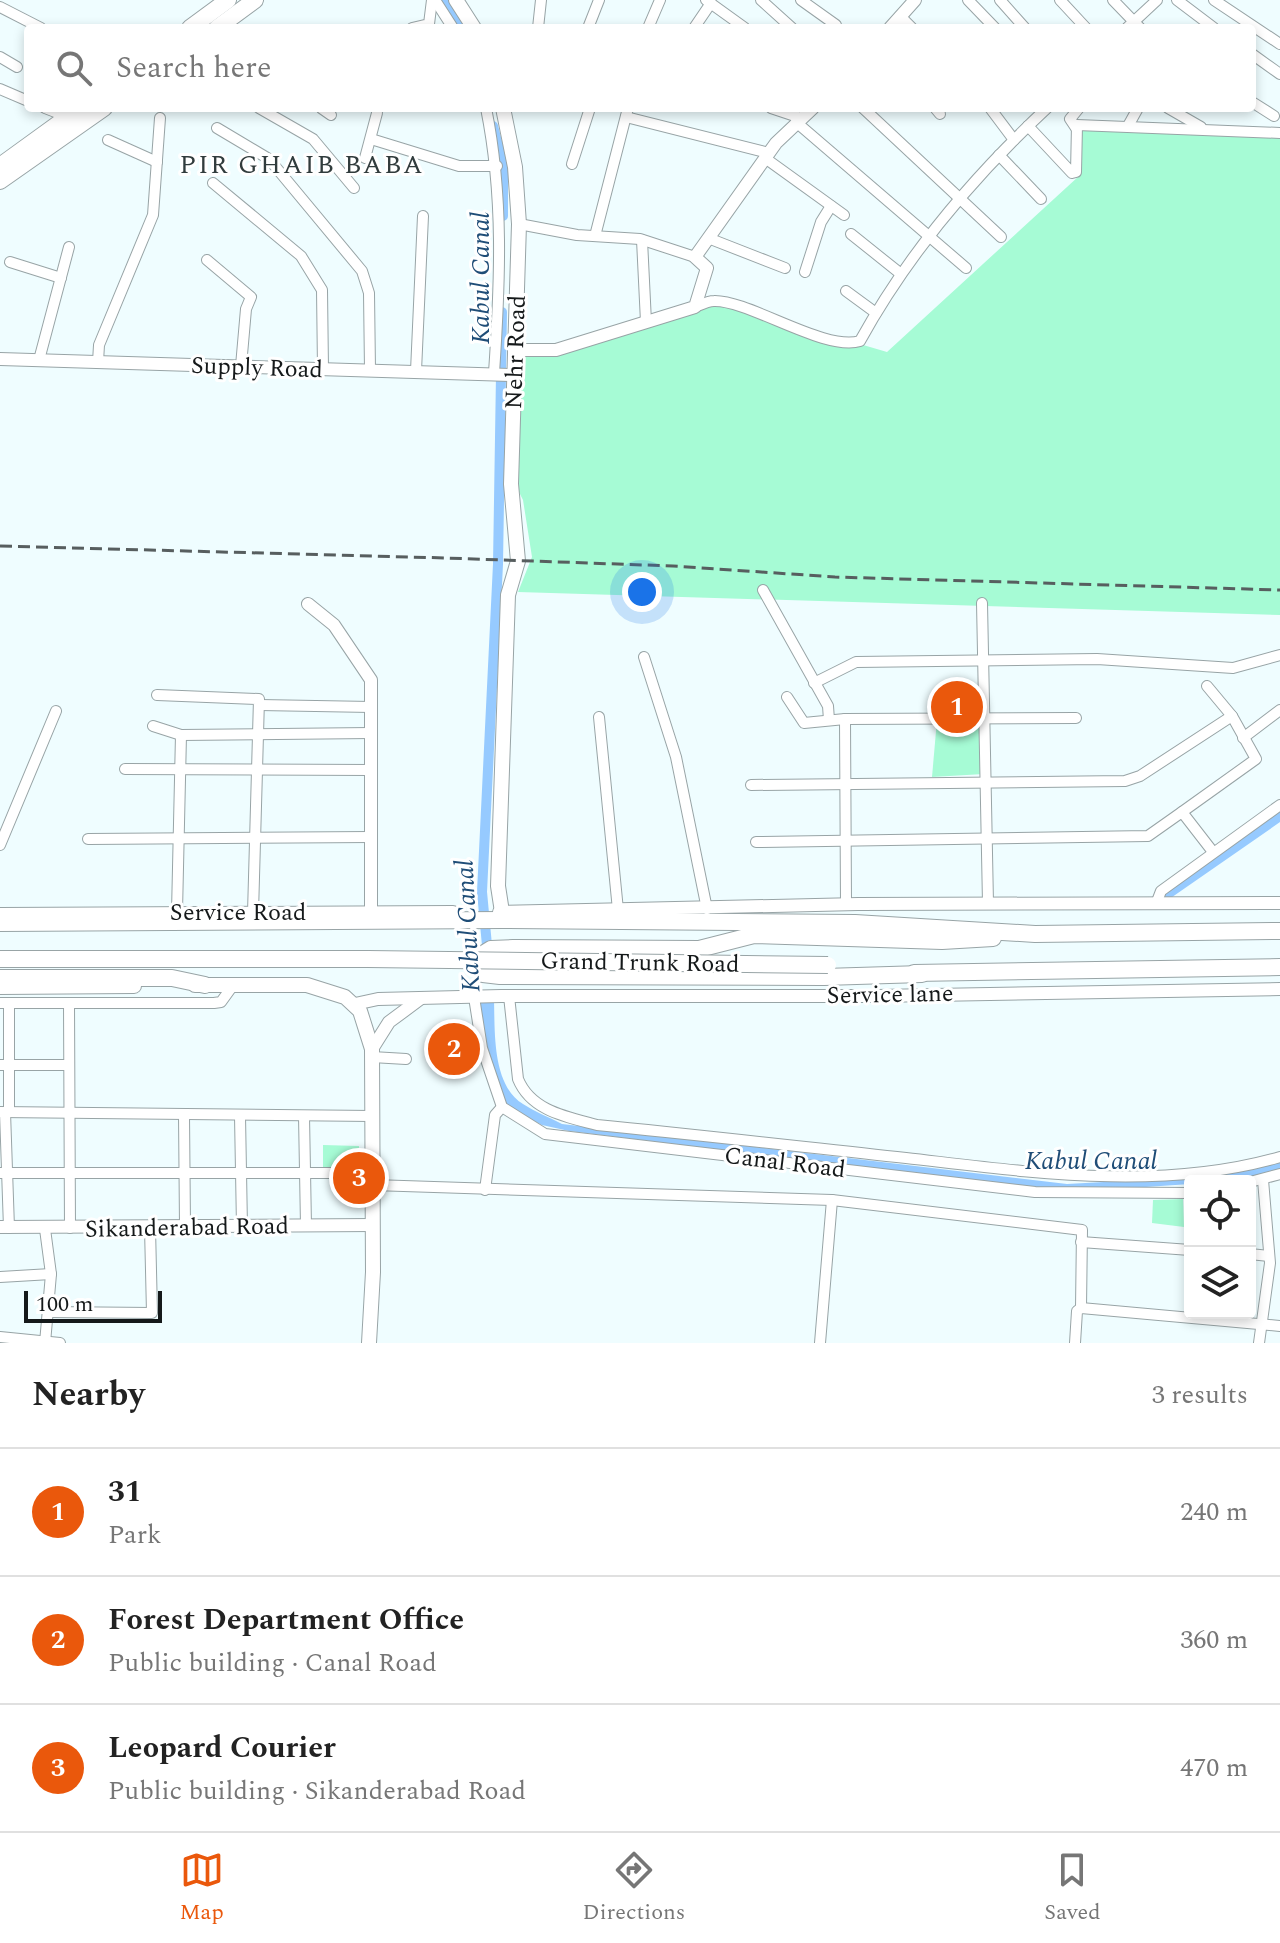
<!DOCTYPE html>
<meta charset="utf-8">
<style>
body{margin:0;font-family:Spectral,serif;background:#f6f6f6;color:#222}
.controls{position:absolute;right:24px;bottom:24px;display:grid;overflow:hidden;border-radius:8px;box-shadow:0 4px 12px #0003}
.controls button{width:72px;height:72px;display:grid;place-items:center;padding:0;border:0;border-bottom:2px solid #e0e0e0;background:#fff;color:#222;font:40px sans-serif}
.scale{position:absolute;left:24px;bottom:20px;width:138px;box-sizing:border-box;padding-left:8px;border:4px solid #15191a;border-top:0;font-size:22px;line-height:28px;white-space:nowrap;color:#15191a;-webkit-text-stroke:6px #fff;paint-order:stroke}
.you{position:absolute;left:642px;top:592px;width:28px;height:28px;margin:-20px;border:6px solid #fff;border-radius:50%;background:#1a73e8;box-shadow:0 0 0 12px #1a73e833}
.badge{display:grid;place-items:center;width:52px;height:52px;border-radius:50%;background:#ea580c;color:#fff;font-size:26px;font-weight:700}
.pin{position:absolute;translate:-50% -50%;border:4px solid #fff;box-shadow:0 2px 8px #0006}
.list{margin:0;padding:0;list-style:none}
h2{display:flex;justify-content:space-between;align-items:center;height:104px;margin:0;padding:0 32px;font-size:34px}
h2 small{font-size:26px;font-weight:400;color:#767676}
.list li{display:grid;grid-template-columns:52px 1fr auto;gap:24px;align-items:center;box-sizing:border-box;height:128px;padding:0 32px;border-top:2px solid #e0e0e0}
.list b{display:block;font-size:30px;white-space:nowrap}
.list p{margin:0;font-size:26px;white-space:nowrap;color:#767676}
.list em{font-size:26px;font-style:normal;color:#767676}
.icon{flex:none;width:44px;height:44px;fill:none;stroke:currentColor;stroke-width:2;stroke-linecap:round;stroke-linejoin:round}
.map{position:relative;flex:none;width:1280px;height:1343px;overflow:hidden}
.search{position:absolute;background:#fff;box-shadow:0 4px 12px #0003;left:24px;right:24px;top:24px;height:88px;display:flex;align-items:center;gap:20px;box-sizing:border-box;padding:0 28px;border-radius:8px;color:#767676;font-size:30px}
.sheet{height:488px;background:#fff}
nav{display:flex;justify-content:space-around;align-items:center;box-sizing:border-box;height:112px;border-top:2px solid #e0e0e0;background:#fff;font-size:22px;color:#767676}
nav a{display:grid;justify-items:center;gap:4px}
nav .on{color:#ea580c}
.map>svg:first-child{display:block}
.green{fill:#a6fbd5}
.water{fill:#96caff}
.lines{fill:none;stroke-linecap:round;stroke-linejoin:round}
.canal{stroke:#96caff;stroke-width:10}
.minor-casing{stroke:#98a4a6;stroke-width:12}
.tertiary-casing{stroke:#98a4a6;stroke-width:14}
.secondary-casing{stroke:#98a4a6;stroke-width:16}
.primary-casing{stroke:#98a4a6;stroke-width:18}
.trunk-casing{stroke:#98a4a6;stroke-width:18}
.minor{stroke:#fff;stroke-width:10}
.tertiary{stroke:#fff;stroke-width:12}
.secondary{stroke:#fff;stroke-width:14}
.primary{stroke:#fff;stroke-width:16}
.trunk{stroke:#fff;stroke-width:16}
.rail{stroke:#575e5f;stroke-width:3;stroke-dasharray:12 6;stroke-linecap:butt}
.trunk-bridge-casing{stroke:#98a4a6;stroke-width:18;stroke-linecap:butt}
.trunk-bridge{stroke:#fff;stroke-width:16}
.labels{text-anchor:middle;stroke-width:6;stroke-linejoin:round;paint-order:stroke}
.street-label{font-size:24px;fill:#15191a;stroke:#fff}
.neighbourhood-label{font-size:26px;letter-spacing:2px;fill:#313c3d;stroke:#fff}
.water-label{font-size:26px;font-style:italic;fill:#1f4d77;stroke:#fff}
</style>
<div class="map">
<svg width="1280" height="1343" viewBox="0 0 1280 1343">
<rect width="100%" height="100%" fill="#effdff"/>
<g class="green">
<polygon points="1077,125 1280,128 1280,615 518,592 532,557 523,500 518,490 514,350 556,350 714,301 887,352 1079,176"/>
<polygon points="937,691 972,691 969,699 978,702 977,715 936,712"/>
<polygon points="937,720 979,721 984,774 932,777"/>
<polygon points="323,1145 359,1146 359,1168 323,1167"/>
<polygon points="1183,1199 1184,1227 1152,1223 1153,1200"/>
</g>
<path class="water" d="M 480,999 L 494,1000 C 495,1032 492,1085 523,1104 C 535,1112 549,1117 562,1124 L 1067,1184 L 1159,1179 L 1253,1166 L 1255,1173 L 1248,1180 L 1190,1181 L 1190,1184 L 1087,1191 L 1035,1189 L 569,1131 L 542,1125 L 505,1106 L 484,1043 Z"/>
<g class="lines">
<g class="canal">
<polyline points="443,0 459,28"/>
<polyline points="493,126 503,165 503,216"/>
<polyline points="1165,896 1280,816"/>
<polyline points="488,956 482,892 498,564 502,312"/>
<polyline points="1242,1176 1280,1166"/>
</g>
<g class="minor-casing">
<g id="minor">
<polyline points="435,0 453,28"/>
<polyline points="706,0 745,28"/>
<polyline points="761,0 792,28"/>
<polyline points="801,0 836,25 834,28"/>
<polyline points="968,0 995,28"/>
<polyline points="1000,0 1025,28"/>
<polyline points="1060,0 1086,28"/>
<polyline points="1113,0 1140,28"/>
<polyline points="1177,0 1214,28"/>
<polyline points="1214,0 1280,44"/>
<polyline points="0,7 41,28"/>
<polyline points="900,16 912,28"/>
<polyline points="412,28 429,24 432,0"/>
<polyline points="538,28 541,0"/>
<polyline points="588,28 599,0"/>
<polyline points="648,28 660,0"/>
<polyline points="694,28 711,3"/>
<polyline points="1127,28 1157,0"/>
<polyline points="1252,54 1280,74"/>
<polyline points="0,57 17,67"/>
<polyline points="0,89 28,101"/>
<polyline points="1252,102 1274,116"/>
<polyline points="45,108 68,117"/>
<polyline points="259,108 313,139 354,188"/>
<polyline points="321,108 331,115"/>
<path d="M 486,108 C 504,197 500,283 494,373"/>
<polyline points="771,108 801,118"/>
<polyline points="863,108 1001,237"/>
<polyline points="935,108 940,114"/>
<polyline points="990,108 1014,140"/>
<polyline points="1168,108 1201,127"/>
<polyline points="626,117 769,153"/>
<polyline points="796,122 966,268"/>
<polyline points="1028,126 1072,173 1076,172 1077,125 1280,133"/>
<polyline points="1128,126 1138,108"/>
<polyline points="217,128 269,159 362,271 369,293 370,370"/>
<polyline points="1076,128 1070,119 1079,108"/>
<polyline points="371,139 459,166 497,166"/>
<polyline points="108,140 157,162"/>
<polyline points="999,155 1041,199"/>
<polyline points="365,158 377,113"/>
<polyline points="765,158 844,215"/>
<polyline points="572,164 590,108"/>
<polyline points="213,183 301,256 322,290 323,369"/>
<polyline points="519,224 577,235 640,239 695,257"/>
<polyline points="851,234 901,274"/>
<polyline points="595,236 628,108"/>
<polyline points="708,238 785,268"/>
<polyline points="642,240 646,322"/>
<polyline points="207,260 251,297 246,309 241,366"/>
<polyline points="10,262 61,278"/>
<polyline points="805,272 821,222 831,206"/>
<polyline points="846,291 876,313"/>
<path d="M 695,307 C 700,305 708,301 714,301 C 749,300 825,352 860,341 C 908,254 974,176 1047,108"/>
<polyline points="39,360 69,247"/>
<polyline points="98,362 99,345 153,215 160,118"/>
<polyline points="416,371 423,216"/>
<polyline points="763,590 828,706 829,720"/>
<polyline points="982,603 988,903"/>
<polyline points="644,657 676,757 707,909"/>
<polyline points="814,683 856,662 1097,659 1233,668 1280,655"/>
<polyline points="157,695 259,699 253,913"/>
<polyline points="787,697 804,723 845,719 1076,718"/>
<polyline points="260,705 371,707"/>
<polyline points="599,717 618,910"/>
<polyline points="845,719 846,904"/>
<polyline points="153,726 181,735 371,733"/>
<polyline points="1243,738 1280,710"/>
<polyline points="125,769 371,770"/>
<polyline points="751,785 1125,781 1140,776 1232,716"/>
<polyline points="1182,812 1256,759 1232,716 1207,686"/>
<polyline points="88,839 371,837"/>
<polyline points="756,842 1148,836 1182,812 1213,852"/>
<polyline points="0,845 56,711"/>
<polyline points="1156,904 1161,891 1280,805"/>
<polyline points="177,912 181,735"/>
<path d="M 509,996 L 518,1079 C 531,1111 567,1117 597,1125 C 700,1135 803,1147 906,1158 C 1029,1172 1158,1192 1280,1157"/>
<polyline points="474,997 482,1048 502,1107 545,1134 1035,1192 1190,1193"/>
<polyline points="0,1003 214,1003 221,1002 234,984"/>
<polyline points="69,1003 70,1228"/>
<polyline points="372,1057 406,1059"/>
<polyline points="0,1065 69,1065"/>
<polyline points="0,1112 372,1116"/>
<polyline points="5,1112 9,1228"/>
<polyline points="9,1112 9,1003"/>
<polyline points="184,1115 185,1226"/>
<polyline points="240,1116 242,1227"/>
<polyline points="304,1116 306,1226"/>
<polyline points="0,1173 372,1173"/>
<polyline points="1250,1182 1280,1174"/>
<polyline points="373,1185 832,1200 1082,1230 1081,1308 1077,1311 1075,1343"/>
<polyline points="485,1190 495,1115 502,1107"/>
<polyline points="1081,1242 1190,1250"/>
<polyline points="1250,1254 1269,1256"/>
<polyline points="0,1277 51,1274"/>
<polyline points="1081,1308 1280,1326"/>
<polyline points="48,1312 152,1313 150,1228"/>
<polyline points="0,1337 60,1343"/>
<polyline points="45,1343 51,1274 45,1229"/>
<polyline points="820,1343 832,1200"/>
<polyline points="1259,1343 1270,1263 1263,1180"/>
</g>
</g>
<g class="tertiary-casing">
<g id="tertiary">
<polyline points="890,28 915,0"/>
<polyline points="514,350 556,350 695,307 707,268 695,257 776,143 813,108"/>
<polyline points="0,359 513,375"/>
<polyline points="308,604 334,625 371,680 371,912"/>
<polyline points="499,912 858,904 1280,903"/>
<polyline points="0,914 453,912"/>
<polyline points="355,1004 378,999 501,996 876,996 1280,989"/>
<polyline points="372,1049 389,1022 420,999"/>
<polyline points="0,1227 373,1225"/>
</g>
</g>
<g class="secondary-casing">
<g id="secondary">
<polyline points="456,0 474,28"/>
<polyline points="502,912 498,886 508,595 518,561 511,484 519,224 515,167 503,108"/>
<polyline points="195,985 307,985 345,997 360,1011 372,1049 373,1272 369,1343"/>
<polyline points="0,987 134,986"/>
</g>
</g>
<g class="primary-casing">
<g id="primary">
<polyline points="190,28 228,0"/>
<polyline points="217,28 255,0"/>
<polyline points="0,166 80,108"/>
<polyline points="0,181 104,108"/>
</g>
</g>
<g class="trunk-casing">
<g id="trunk">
<polyline points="0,923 502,920 855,923 1035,934 1280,931"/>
<polyline points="0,959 368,959"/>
<polyline points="914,973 1280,967"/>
<polyline points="922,974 824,977 500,976 483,974 478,957 491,949 513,948 699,949 754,935 942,941 993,938"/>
<polyline points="0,978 172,978 205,985"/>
</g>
</g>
<use href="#minor" class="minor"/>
<use href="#tertiary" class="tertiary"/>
<use href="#secondary" class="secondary"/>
<use href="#primary" class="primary"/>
<use href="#trunk" class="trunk"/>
<polyline class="rail" points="0,546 446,558 673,566 835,577 1280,590"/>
<g class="trunk-bridge-casing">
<polyline id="trunk-bridge" points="368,959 828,965"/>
</g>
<use href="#trunk-bridge" class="trunk-bridge"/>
</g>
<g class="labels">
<g class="street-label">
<text transform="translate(515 352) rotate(-88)" y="8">Nehr Road</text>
<text transform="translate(257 367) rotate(2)" y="8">Supply Road</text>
<text x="238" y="920">Service Road</text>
<text transform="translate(640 962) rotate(1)" y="8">Grand Trunk Road</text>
<text transform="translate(890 994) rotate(-1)" y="8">Service lane</text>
<text transform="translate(785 1162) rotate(7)" y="8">Canal Road</text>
<text transform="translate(187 1227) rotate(-1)" y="8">Sikanderabad Road</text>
</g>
<g class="neighbourhood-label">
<text x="302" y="173">PIR GHAIB BABA</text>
</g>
<g class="water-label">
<text transform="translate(480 278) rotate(-90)" y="9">Kabul Canal</text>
<text transform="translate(467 926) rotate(-93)" y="9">Kabul Canal</text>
<text x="1091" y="1169">Kabul Canal</text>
</g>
</g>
</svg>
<div class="controls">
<button><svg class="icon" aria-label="locate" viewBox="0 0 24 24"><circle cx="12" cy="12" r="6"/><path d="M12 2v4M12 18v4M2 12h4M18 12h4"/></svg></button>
<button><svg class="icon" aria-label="layers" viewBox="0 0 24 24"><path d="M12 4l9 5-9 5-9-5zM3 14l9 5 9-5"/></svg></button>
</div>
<div class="scale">100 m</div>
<div class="you"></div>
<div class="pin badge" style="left:957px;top:707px">1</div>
<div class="pin badge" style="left:454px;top:1049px">2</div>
<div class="pin badge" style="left:359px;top:1178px">3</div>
<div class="search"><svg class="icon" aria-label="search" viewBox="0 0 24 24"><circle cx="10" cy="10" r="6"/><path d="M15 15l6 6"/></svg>Search here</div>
</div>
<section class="sheet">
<h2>Nearby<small>3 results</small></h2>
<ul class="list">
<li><span class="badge">1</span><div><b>31</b><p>Park</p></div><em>240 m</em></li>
<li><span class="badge">2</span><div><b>Forest Department Office</b><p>Public building · Canal Road</p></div><em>360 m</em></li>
<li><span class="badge">3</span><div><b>Leopard Courier</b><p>Public building · Sikanderabad Road</p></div><em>470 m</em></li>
</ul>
</section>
<nav>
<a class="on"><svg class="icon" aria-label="map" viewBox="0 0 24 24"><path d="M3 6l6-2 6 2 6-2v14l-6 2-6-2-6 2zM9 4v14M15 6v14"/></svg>Map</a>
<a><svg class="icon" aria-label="directions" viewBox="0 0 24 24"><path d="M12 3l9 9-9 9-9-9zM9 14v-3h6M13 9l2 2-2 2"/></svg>Directions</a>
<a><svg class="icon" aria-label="saved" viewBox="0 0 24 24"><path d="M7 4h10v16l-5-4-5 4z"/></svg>Saved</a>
</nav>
